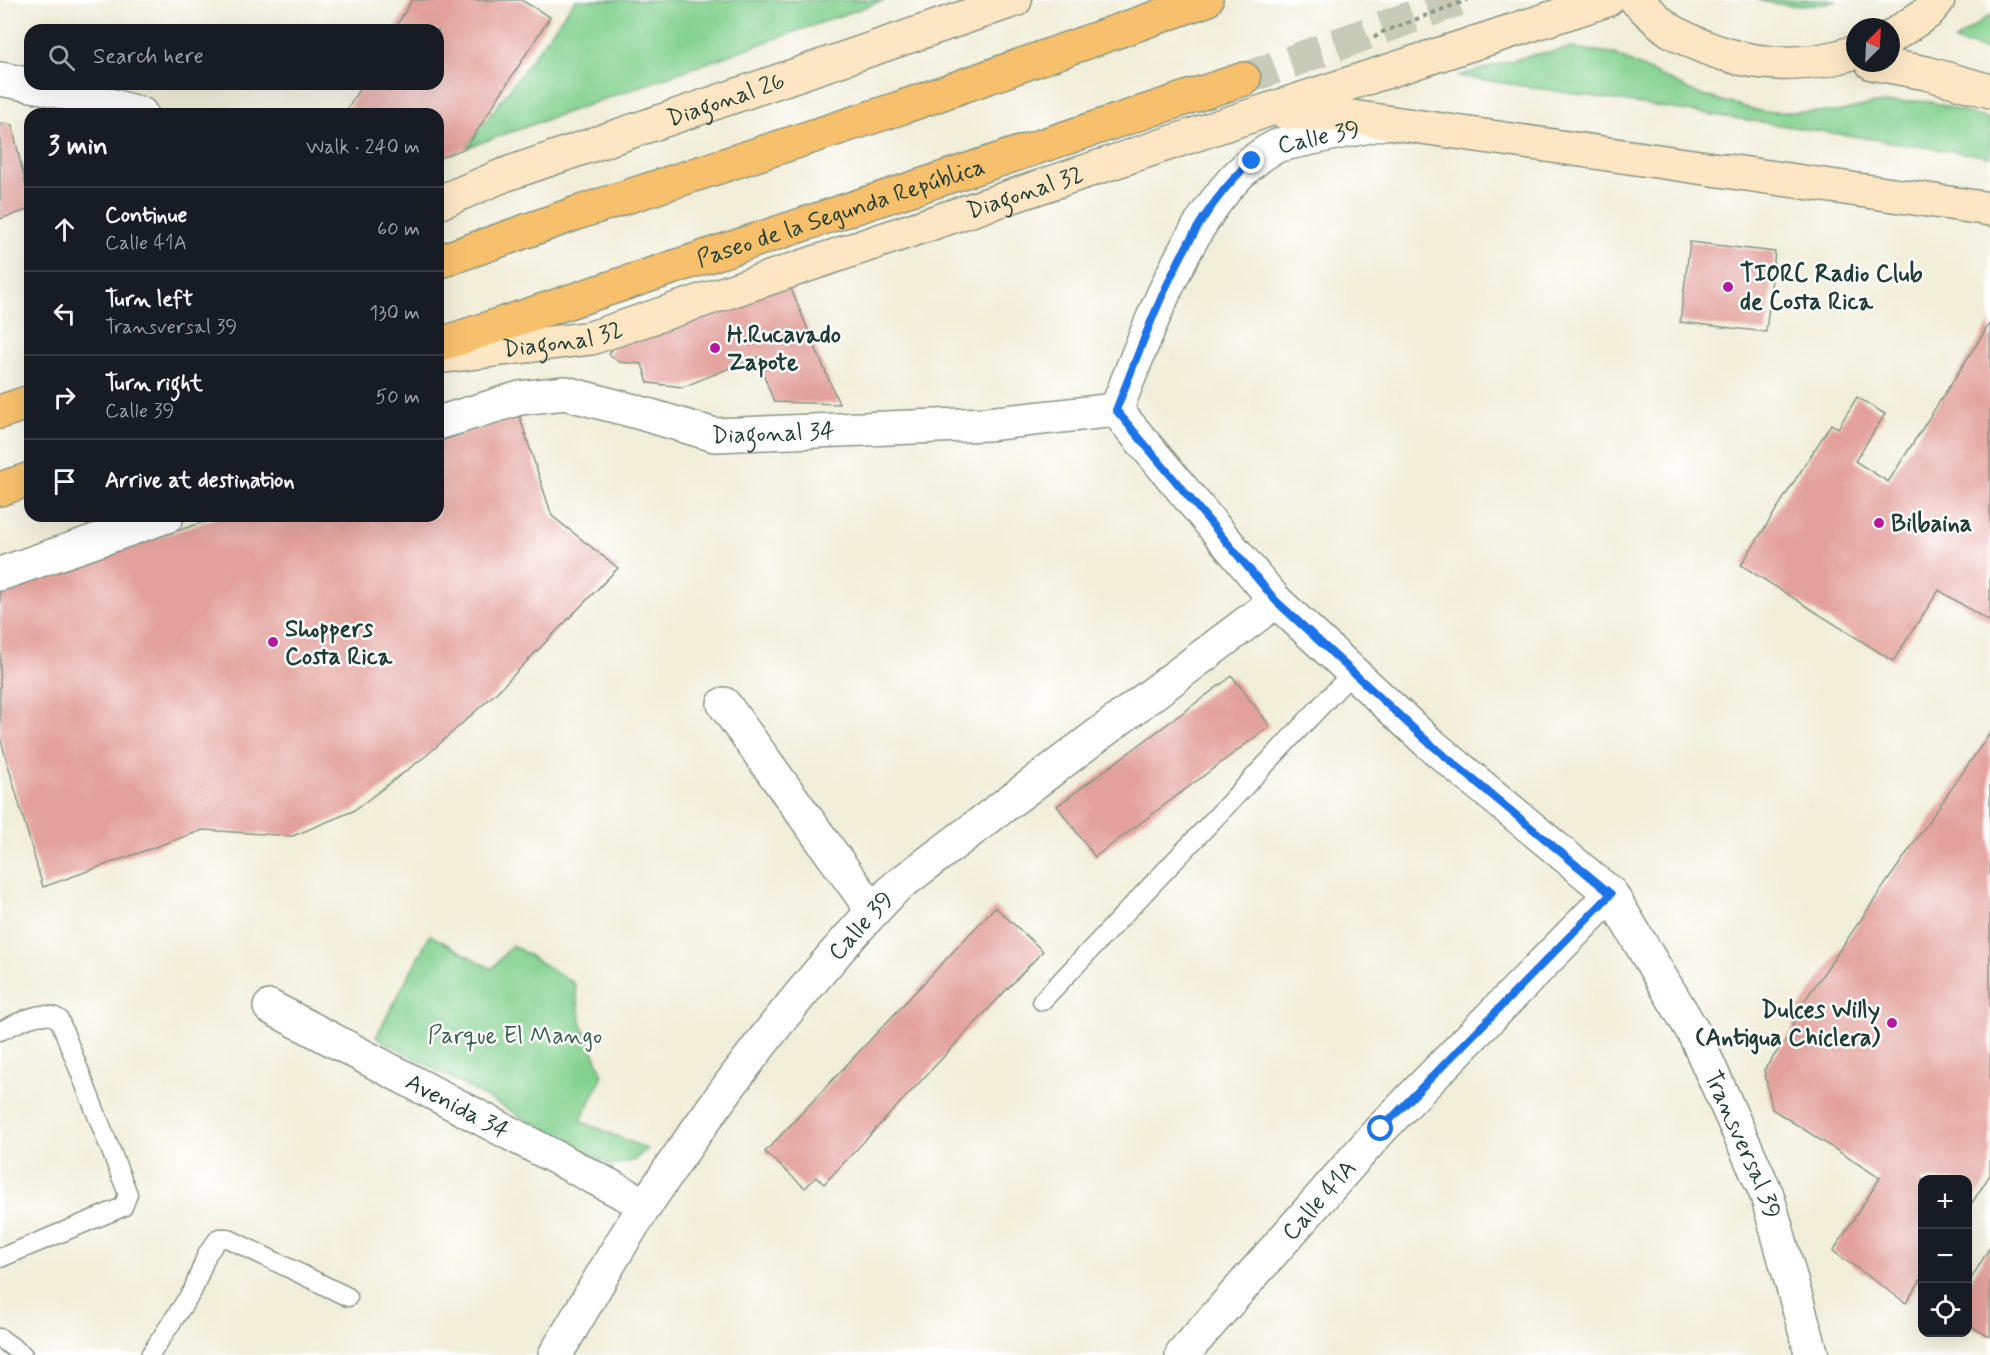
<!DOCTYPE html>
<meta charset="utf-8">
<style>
body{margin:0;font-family:Mynerve,sans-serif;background:#20242c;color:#f1f3f6}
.controls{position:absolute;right:18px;bottom:18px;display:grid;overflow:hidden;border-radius:12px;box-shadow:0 6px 24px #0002}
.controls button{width:54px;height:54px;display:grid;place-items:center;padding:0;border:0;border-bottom:2px solid #363941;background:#171b24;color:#f1f3f6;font:30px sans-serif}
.compass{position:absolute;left:1846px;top:18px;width:54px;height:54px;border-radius:50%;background:#171b24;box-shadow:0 6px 24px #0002;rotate:24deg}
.stop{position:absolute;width:18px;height:18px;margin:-14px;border:4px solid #1a73e8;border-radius:50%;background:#fff}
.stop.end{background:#1a73e8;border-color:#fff;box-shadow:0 2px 6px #0008}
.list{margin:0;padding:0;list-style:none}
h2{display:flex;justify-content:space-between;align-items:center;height:78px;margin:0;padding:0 24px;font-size:26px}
h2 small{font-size:20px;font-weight:400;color:#9ea1a6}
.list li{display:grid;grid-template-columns:39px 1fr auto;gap:18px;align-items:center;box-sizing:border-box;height:84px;padding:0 24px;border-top:2px solid #363941}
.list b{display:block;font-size:22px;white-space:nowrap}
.list p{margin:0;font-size:20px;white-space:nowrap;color:#9ea1a6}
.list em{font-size:20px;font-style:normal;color:#9ea1a6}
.icon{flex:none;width:33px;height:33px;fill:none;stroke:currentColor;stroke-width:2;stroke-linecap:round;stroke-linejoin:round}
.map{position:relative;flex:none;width:1990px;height:1355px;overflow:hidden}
.search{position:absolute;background:#171b24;box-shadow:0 6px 24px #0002;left:24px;top:24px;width:420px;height:66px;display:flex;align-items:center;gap:15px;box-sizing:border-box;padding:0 21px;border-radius:18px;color:#9ea1a6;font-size:22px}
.panel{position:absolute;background:#171b24;box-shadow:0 6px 24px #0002;left:24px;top:108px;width:420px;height:414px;border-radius:18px}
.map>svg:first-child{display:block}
.green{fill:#83d18f;stroke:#518762;stroke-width:1.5}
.building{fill:#e3a19b}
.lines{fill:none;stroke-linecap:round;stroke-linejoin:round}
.trunk-tunnel{stroke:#c7cbb8;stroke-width:33;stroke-dasharray:33 16;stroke-linecap:butt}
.service-casing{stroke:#889686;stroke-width:21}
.minor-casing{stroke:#889686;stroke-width:36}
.secondary-casing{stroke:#889686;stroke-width:36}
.trunk-casing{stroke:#889686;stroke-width:36}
.path{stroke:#889686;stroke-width:4;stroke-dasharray:4.5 4.5;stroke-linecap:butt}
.service{stroke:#fff;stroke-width:18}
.minor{stroke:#fff;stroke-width:33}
.secondary{stroke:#fce6c4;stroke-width:33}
.trunk{stroke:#f7c06c;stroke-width:33}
.route{stroke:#1a73e8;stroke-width:8}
.poi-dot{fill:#b5179e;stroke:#fff;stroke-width:2}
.labels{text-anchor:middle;stroke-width:5;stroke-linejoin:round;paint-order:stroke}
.street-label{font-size:24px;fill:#1f3d34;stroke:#fff}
.poi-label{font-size:24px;font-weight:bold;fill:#1f3d34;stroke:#fff;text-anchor:start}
.park-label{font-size:24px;fill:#38624b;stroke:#fff}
</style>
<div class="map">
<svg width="1990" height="1355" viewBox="0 0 1990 1355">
<rect width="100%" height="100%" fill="#fff"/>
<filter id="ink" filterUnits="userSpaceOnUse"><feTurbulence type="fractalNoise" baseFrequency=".0167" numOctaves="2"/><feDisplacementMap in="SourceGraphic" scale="12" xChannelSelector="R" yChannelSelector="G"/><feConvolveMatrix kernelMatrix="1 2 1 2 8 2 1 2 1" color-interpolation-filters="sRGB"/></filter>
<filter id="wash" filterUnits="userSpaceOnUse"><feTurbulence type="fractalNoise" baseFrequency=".008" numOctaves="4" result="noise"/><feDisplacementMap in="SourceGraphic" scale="24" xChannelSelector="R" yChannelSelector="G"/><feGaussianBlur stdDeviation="1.35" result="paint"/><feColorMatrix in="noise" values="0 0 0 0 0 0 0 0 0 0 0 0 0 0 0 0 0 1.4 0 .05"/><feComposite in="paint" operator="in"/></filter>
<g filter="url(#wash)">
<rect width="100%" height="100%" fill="#f1eed9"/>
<g class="green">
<polygon points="575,0 885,0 466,148"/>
<path d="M 1758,0 L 1837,0 C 1813,9 1782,6 1758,0 Z"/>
<polygon points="1990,15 1990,51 1954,41"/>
<polygon points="1571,48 1612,53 1701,95 1763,112 1837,112 1873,104 1914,101 1933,102 1990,120 1990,157 1457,76 1532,55"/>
<polygon points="430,935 492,969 512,945 574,983 582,1024 603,1075 581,1121 647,1149 633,1161 611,1166 376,1037"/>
</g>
<g id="blocks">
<g class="building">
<polygon points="412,0 521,0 550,17 466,148 438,159 438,114 345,114 362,84 438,84 438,30 394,30"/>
<polygon points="0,123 12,125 30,205 30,209 0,219"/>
<polygon points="1690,242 1775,252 1766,332 1680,322"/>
<polygon points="789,284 839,404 774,402 757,357 683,387 648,383 642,364 619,362 609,354 618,341"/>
<polygon points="1990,323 1990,622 1939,590 1893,661 1741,565 1831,424 1838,428 1857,397 1885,414 1855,461 1888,482"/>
<polygon points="519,415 552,516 618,568 496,693 427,755 353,811 293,836 203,830 43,887 0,737 0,591 221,516 438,516 438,442"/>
<polygon points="1232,676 1270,726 1095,857 1057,806"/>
<polygon points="1990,733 1990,1175 1968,1209 1968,1180 1922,1180 1922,1278 1906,1303 1833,1251 1880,1178 1772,1109 1764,1070 1792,1031 1794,1016"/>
<polygon points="995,907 1043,951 824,1184 816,1177 805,1188 765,1152"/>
<polygon points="1990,1247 1990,1337 1968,1325 1968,1284"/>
</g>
</g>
</g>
<g filter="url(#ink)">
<use href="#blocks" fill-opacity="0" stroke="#889686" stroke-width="1.5"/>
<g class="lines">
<polyline class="trunk-tunnel" points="1244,79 1458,0"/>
<g class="service-casing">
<g id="service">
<polyline points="1042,1001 1353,672"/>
<path d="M 0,1031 C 19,1023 40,1008 59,1019 L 128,1194 L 123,1207 L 0,1258"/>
<polyline points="0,1338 23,1355"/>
<polyline points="150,1355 193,1290 207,1254 219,1238 227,1238 348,1297"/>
</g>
</g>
<g class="minor-casing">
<g id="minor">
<polyline points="0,79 48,88 141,114"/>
<path id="s1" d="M 1116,410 L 1276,601 L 1428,742 L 1611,894 L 1695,1035 L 1767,1195 L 1812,1355"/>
<path id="s2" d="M 1116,410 C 1148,331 1198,182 1279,145 L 1383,123"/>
<path id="s3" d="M 438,423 L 520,398 L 565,393 L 634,411 L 715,435 L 987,424 L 1116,410"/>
<polyline points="0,574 167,516"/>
<polyline points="724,704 873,911"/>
<path id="s4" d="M 270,1007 L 646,1205"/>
<path id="s5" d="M 555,1355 C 586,1305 614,1252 647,1203 C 721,1092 803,983 896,887 L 1276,601"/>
<path id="s6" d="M 1182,1355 L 1381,1129 L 1611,894"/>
</g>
</g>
<g class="secondary-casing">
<g id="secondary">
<path d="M 1636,0 C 1647,10 1658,22 1670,30 C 1727,64 1793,73 1855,52"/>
<polyline points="1891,37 1927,13 1938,0"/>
<polyline points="1872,63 1926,73 1990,91"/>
<polyline points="1284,112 1338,115 1990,209"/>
<path id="s7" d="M 438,203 L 504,175 L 1015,0"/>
<path id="s8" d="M 438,357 L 591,338 L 1262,112 L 1607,0"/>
</g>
</g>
<g class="trunk-casing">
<g id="trunk">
<polyline points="438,262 577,213 900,108 1206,0"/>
<path id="s9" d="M 438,345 L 1244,79"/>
<polyline points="0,412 30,402"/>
<polyline points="0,489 30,479"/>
</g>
</g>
<polyline class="path" points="1374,38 1380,33 1467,0"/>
<use href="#service" class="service"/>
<use href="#minor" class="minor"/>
<use href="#secondary" class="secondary"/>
<use href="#trunk" class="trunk"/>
</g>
</g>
<g class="lines" filter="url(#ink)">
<path class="route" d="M 1252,161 C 1184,220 1149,328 1116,410 L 1276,601 L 1428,742 L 1611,894 L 1381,1129"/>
</g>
<g class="poi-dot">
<circle cx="1728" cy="287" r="6"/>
<circle cx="715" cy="348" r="6"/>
<circle cx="1879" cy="523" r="6"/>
<circle cx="273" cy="642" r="6"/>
<circle cx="1892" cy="1023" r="6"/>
</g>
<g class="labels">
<g class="street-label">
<text dy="8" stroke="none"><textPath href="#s7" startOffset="306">Diagonal 26</textPath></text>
<text dy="8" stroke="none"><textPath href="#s2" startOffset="358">Calle 39</textPath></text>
<text dy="8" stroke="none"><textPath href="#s8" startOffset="612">Diagonal 32</textPath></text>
<text dy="8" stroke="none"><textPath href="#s9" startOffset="424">Paseo de la Segunda República</textPath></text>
<text dy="8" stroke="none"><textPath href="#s8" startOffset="126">Diagonal 32</textPath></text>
<text dy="8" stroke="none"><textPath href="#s3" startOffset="345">Diagonal 34</textPath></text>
<text dy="8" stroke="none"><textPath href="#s5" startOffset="528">Calle 39</textPath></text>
<text dy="8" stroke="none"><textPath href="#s4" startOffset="212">Avenida 34</textPath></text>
<text dy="8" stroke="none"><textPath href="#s1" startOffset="978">Transversal 39</textPath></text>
<text dy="8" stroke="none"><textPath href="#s6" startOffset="207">Calle 41A</textPath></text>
</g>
<g class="poi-label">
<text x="1740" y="281">TI0RC Radio Club<tspan x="1740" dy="28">de Costa Rica</tspan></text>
<text x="727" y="342">H.Rucavado<tspan x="727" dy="28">Zapote</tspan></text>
<text x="1891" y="531">Bilbaina</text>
<text x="285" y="636">Shoppers<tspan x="285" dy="28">Costa Rica</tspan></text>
<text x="1880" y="1017" text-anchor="end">Dulces Willy<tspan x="1880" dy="28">(Antigua Chiclera)</tspan></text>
</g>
<g class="park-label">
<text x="515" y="1043">Parque El Mango</text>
</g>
</g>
</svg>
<div class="controls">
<button>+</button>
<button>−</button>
<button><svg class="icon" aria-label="locate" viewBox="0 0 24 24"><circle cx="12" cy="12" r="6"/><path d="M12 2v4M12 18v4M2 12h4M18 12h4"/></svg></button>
</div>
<svg class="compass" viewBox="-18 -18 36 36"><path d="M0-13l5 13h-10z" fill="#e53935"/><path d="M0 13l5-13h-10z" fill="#9ea1a6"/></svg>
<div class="stop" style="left:1381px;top:1129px"></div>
<div class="stop end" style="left:1252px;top:161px"></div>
<div class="search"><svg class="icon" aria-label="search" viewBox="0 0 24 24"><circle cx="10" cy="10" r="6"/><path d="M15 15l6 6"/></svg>Search here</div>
<section class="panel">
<h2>3 min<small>Walk · 240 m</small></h2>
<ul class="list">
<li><svg class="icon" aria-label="ahead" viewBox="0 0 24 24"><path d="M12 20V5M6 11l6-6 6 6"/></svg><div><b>Continue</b><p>Calle 41A</p></div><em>60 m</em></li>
<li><svg class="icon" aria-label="left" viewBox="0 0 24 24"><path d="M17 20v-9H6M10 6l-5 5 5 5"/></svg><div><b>Turn left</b><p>Transversal 39</p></div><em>130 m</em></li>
<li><svg class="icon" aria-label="right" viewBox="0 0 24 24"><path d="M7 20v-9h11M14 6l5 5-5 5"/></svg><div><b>Turn right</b><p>Calle 39</p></div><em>50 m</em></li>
<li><svg class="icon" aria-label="arrive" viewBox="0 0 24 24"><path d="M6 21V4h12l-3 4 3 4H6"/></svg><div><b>Arrive at destination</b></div></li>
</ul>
</section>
</div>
